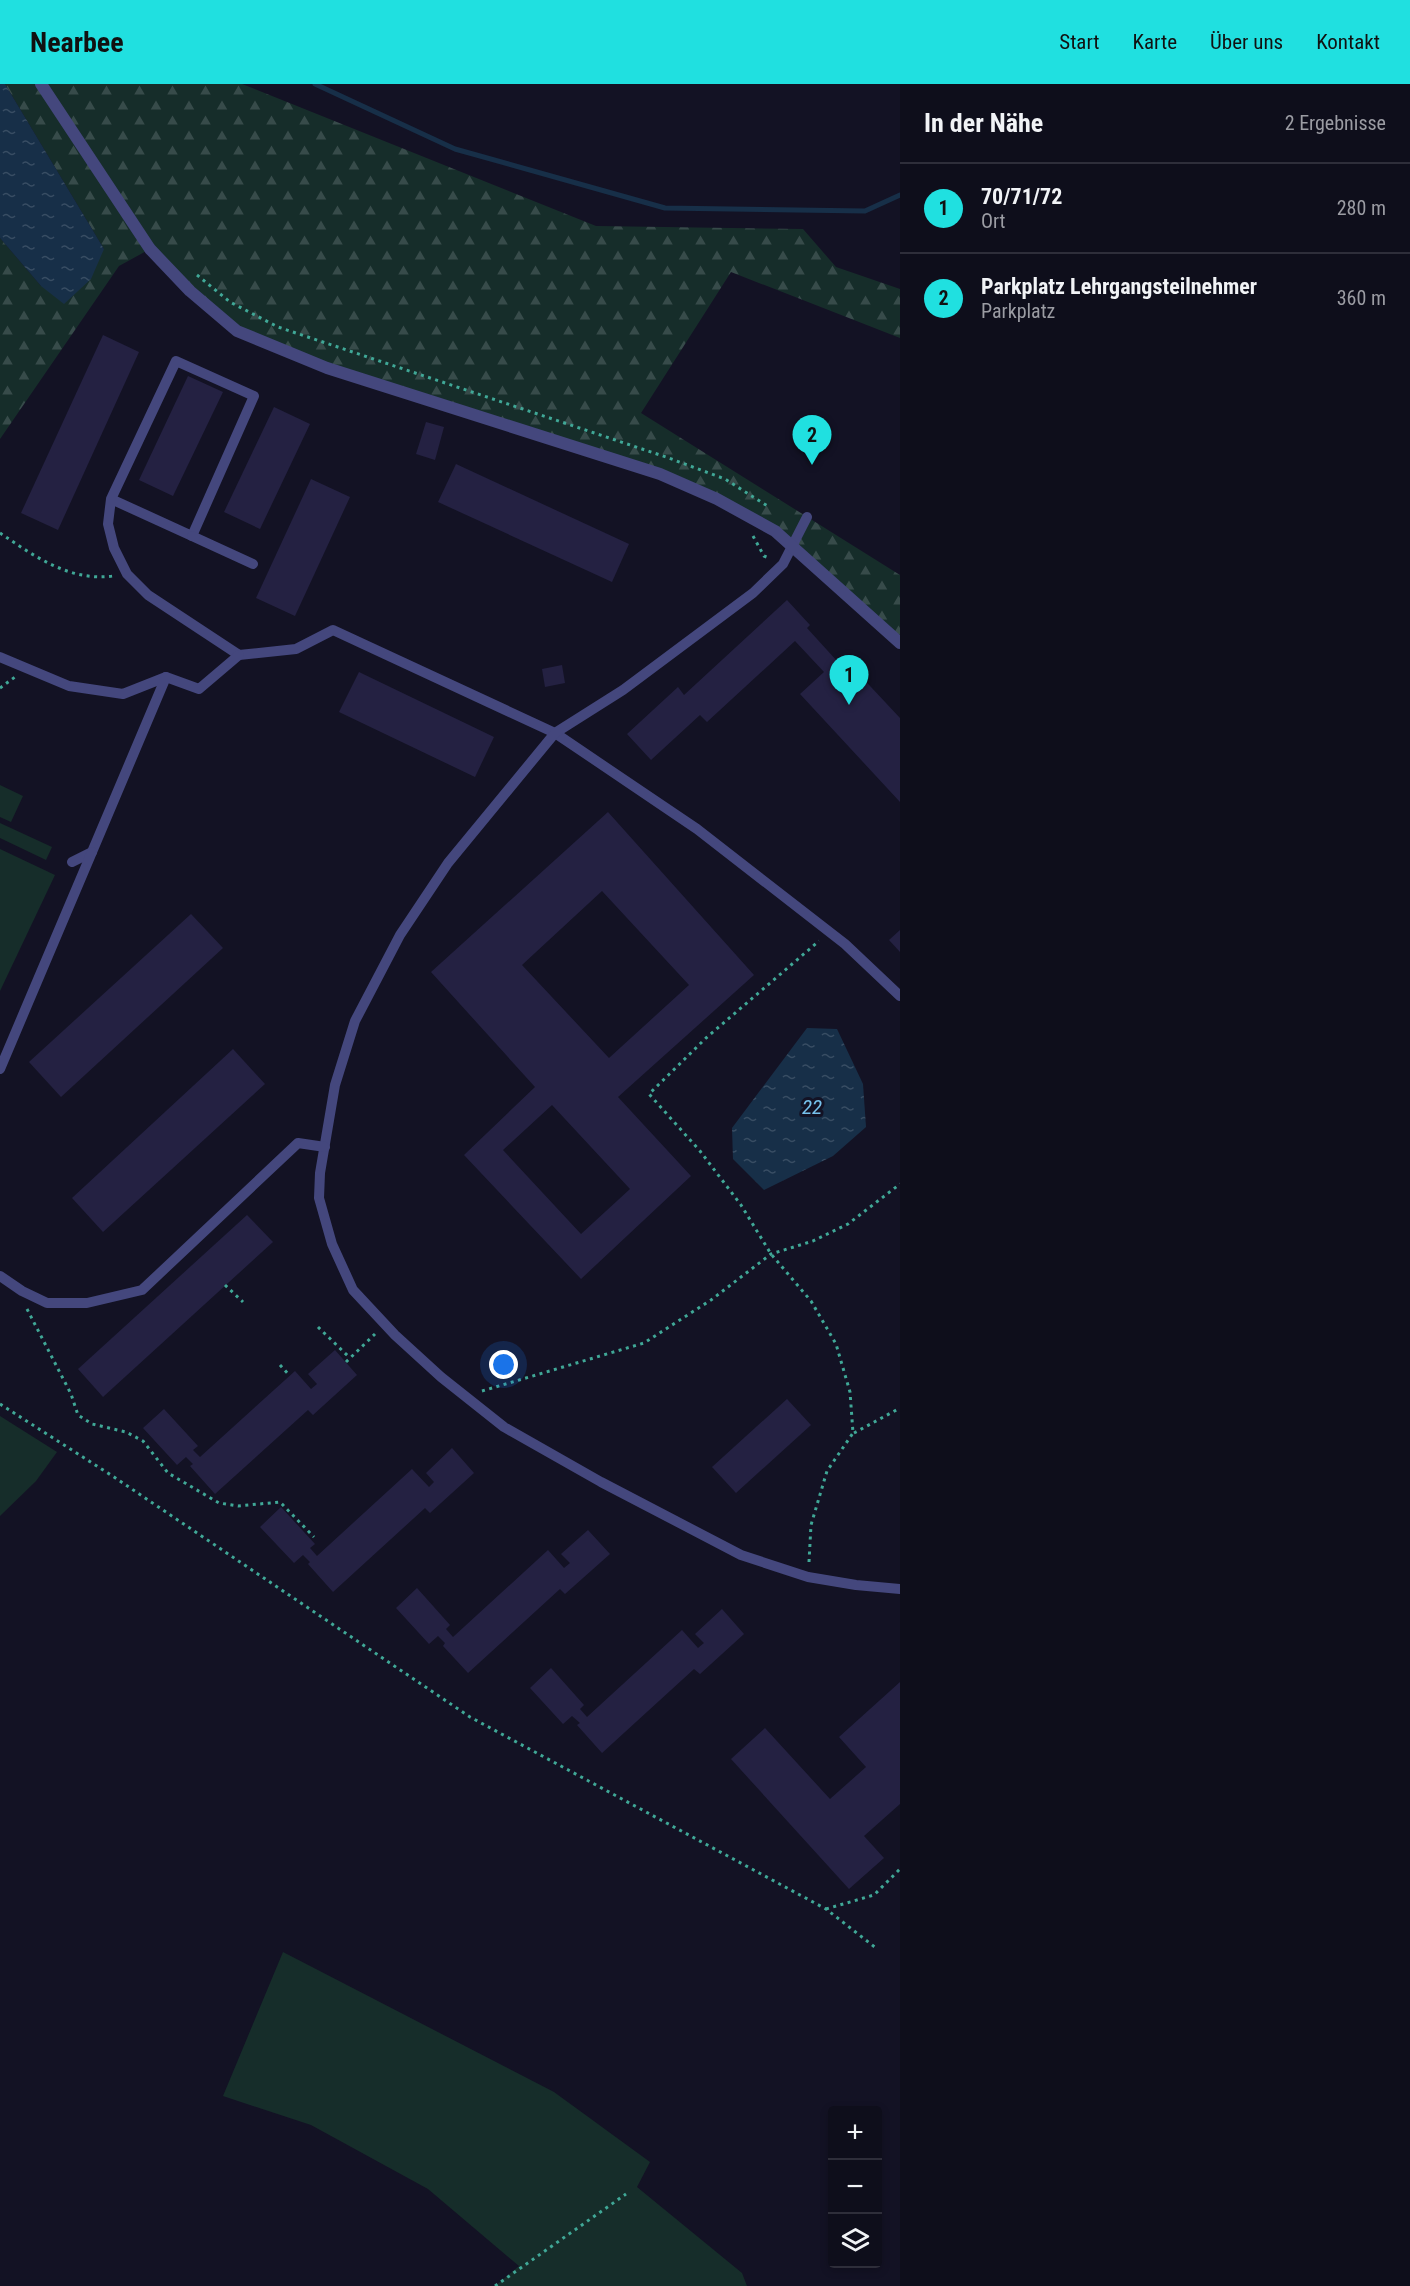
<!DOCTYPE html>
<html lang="de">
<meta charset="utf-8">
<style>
body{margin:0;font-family:"Roboto Condensed",sans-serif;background:#1c1c28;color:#f1f3f6}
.controls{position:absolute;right:18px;bottom:18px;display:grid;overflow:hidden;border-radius:6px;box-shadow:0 3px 9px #0003}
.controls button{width:54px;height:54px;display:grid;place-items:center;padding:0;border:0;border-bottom:2px solid #2e2e3a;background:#0e0e1b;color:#f1f3f6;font:30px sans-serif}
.you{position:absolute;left:504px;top:1281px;width:21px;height:21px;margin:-15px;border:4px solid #fff;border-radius:50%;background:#1a73e8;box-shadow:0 0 0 9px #1a73e833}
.badge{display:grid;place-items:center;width:39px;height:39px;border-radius:50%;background:#20e0e0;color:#111;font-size:20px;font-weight:700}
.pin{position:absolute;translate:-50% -50px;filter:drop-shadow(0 2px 3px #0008)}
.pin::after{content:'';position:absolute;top:32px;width:21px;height:18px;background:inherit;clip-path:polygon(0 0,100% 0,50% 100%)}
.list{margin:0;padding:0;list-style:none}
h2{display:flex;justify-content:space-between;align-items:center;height:78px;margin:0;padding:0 24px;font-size:26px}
h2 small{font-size:20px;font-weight:400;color:#9b9ca3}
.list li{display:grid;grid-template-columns:39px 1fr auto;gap:18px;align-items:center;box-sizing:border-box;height:90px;padding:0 24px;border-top:2px solid #2e2e3a}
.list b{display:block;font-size:22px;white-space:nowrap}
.list p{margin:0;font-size:20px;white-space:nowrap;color:#9b9ca3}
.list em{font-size:20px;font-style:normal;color:#9b9ca3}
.icon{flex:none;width:33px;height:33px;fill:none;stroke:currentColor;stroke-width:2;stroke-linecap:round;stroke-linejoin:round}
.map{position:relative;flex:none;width:900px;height:2202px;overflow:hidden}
header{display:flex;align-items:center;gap:36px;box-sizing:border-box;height:84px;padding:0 30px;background:#20e0e0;color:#111}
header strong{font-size:28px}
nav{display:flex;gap:33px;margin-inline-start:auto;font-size:21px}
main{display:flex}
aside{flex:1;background:#0e0e1b}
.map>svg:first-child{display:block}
.grass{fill:#162d2a}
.forest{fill:url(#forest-firs)}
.water{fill:url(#water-ripples)}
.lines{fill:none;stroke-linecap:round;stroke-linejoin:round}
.stream{stroke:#172f48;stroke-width:5}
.building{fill:#242142;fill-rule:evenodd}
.path{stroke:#40a897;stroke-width:3;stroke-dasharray:3 4.5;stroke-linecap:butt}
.lane{stroke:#44477d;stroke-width:10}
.street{stroke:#44477d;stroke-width:12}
.labels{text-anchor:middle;stroke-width:6;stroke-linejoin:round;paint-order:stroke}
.water-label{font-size:21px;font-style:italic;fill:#76c1ec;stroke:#131224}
</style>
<header>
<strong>Nearbee</strong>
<nav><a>Start</a><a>Karte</a><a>Über uns</a><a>Kontakt</a></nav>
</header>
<main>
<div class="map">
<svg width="900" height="2202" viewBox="0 0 900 2202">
<defs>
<pattern id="forest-firs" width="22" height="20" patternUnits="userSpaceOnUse" patternTransform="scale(1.5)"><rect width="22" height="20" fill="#162d2a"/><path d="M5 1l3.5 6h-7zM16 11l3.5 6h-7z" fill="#374b4a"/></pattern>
<pattern id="water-ripples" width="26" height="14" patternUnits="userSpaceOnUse" patternTransform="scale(1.5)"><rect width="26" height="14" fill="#172f48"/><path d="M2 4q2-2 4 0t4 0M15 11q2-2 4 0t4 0" fill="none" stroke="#384d63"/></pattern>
</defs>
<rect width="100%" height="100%" fill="#131224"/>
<g class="grass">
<polygon points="0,701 23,712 11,738 0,733"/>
<polygon points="0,739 52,763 46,776 0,754"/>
<polygon points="0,765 55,791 0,907"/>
<polygon points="0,1332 57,1368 36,1397 0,1432"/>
<polygon points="283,1868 554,2008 650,2078 637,2103 742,2189 747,2202 495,2202 519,2182 428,2105 311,2041 223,2012"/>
</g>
<polygon class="forest" points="5,0 242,0 596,142 803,145 836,183 900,205 900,254 731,188 641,329 900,491 900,559 793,465 717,415 237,247 150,165 119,182 0,355 0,154 41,202 104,165"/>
<g class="water">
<polygon points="0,0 5,0 104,165 91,195 64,220 41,202 0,154"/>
<polygon points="807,944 837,945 863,1000 866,1043 833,1072 764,1106 733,1075 732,1044"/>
</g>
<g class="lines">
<polyline class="stream" points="315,0 455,65 665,124 865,127 900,111"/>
</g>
<g class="building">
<polygon points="103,251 139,268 58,446 21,429"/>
<polygon points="188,292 223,308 173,412 139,396"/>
<polygon points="274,323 310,340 260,445 224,428"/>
<polygon points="426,338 444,343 435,376 416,370"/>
<polygon points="456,380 629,460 612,498 438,418"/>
<polygon points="311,395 350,413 295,532 256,514"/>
<polygon points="787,516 810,541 807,544 837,577 842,572 900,634 900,718 800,610 824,588 795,557 707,638 700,631 651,676 627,650 678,603 684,611"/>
<polygon points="562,581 565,599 545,603 542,585"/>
<polygon points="359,588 494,653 475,693 339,628"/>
<path d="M 608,728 L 754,891 L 618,1013 L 691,1092 L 581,1195 L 464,1071 L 535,1003 L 431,888 ZM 602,807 L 689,901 L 609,974 L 522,881 ZM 552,1021 L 630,1105 L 581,1150 L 503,1066 Z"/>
<polygon points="191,830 223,864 61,1013 29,978"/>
<polygon points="900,846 900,868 889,856"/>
<polygon points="233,965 265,1000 103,1148 72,1114"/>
<polygon points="247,1131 273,1158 103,1313 78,1285"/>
<polygon points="335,1266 357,1291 313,1331 308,1326 215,1410 190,1382 193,1380 186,1373 177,1381 143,1344 164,1325 198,1362 193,1366 200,1373 295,1287 311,1305 317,1300 308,1290"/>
<polygon points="787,1315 811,1341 736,1409 712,1383"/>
<polygon points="452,1364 474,1389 430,1429 425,1424 333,1508 308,1480 310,1478 303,1471 294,1479 260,1443 281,1423 315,1460 310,1464 317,1472 412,1385 429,1403 434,1398 426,1389"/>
<polygon points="588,1446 610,1470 565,1510 560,1505 468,1589 443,1562 445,1559 438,1552 429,1560 396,1524 417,1504 450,1541 446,1545 453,1553 548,1466 564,1484 570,1479 561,1470"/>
<polygon points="722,1525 744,1550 700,1590 694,1585 602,1669 577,1641 580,1639 572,1632 563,1640 530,1604 551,1584 584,1621 580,1625 587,1633 682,1546 698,1564 704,1559 695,1550"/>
<polygon points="900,1598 900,1720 864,1752 884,1774 849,1805 731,1675 765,1644 830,1715 866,1683 839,1653"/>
</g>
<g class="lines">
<g class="path">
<polyline points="197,191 230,218 278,243 666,373 725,395 769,423"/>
<path d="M 0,449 C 34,472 70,498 113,492"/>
<polyline points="753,452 764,472 769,474"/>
<polyline points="0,604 15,593"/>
<polyline points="225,1201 243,1218"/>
<polyline points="27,1225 71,1310 78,1331 92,1340 126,1348 143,1357 168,1389 219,1419 238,1422 280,1418 314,1453"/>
<polyline points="318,1243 350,1274"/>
<polyline points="346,1278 375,1250"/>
<polyline points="280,1281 290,1292"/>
<polyline points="482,1307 644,1259 711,1216 771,1170 813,1157 848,1140 900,1100"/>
<polyline points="0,1320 114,1393 470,1633 826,1825 876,1864"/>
<polyline points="854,1349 900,1324"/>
<polyline points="809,1478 811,1441 827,1387 853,1349 850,1308 836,1260 811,1217 771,1170 741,1121 700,1067 649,1010 706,954 819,857"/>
<polyline points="826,1825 874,1811 900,1785"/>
<polyline points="495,2202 626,2110"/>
</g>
<g class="lane">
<polyline points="111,415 192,452 254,312 176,277 111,415 108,440 114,464 127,490 148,511 239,571 296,565 333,546 555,649 697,745 845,860 900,912"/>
<polyline points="807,433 783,480 753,509 623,606 555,649 448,779 400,851 355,937 335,1001 320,1089 319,1114 332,1160 353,1206 395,1251 441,1293 504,1343 601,1398 741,1471 808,1493 856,1501 900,1505"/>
<polyline points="192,452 253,480"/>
<polyline points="0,573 69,602 123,610 166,593 199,605 239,571"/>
<polyline points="72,778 92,768 166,593"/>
<polyline points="0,985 92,768"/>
<polyline points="0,1192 22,1207 47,1219 87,1219 142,1206 298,1059 325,1063"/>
</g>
<polyline class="street" points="41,0 150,165 190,207 237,247 327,284 660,390 717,415 775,447 900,559"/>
</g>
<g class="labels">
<g class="water-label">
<text x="812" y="1030">22</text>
</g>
</g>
</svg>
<div class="controls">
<button>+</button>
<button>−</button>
<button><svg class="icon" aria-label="layers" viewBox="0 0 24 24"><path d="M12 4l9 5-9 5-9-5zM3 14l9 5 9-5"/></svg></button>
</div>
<div class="you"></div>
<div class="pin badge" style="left:849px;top:621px">1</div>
<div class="pin badge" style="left:812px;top:381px">2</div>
</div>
<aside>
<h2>In der Nähe<small>2 Ergebnisse</small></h2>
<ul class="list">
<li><span class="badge">1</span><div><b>70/71/72</b><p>Ort</p></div><em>280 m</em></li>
<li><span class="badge">2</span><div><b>Parkplatz Lehrgangsteilnehmer</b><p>Parkplatz</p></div><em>360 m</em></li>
</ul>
</aside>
</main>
